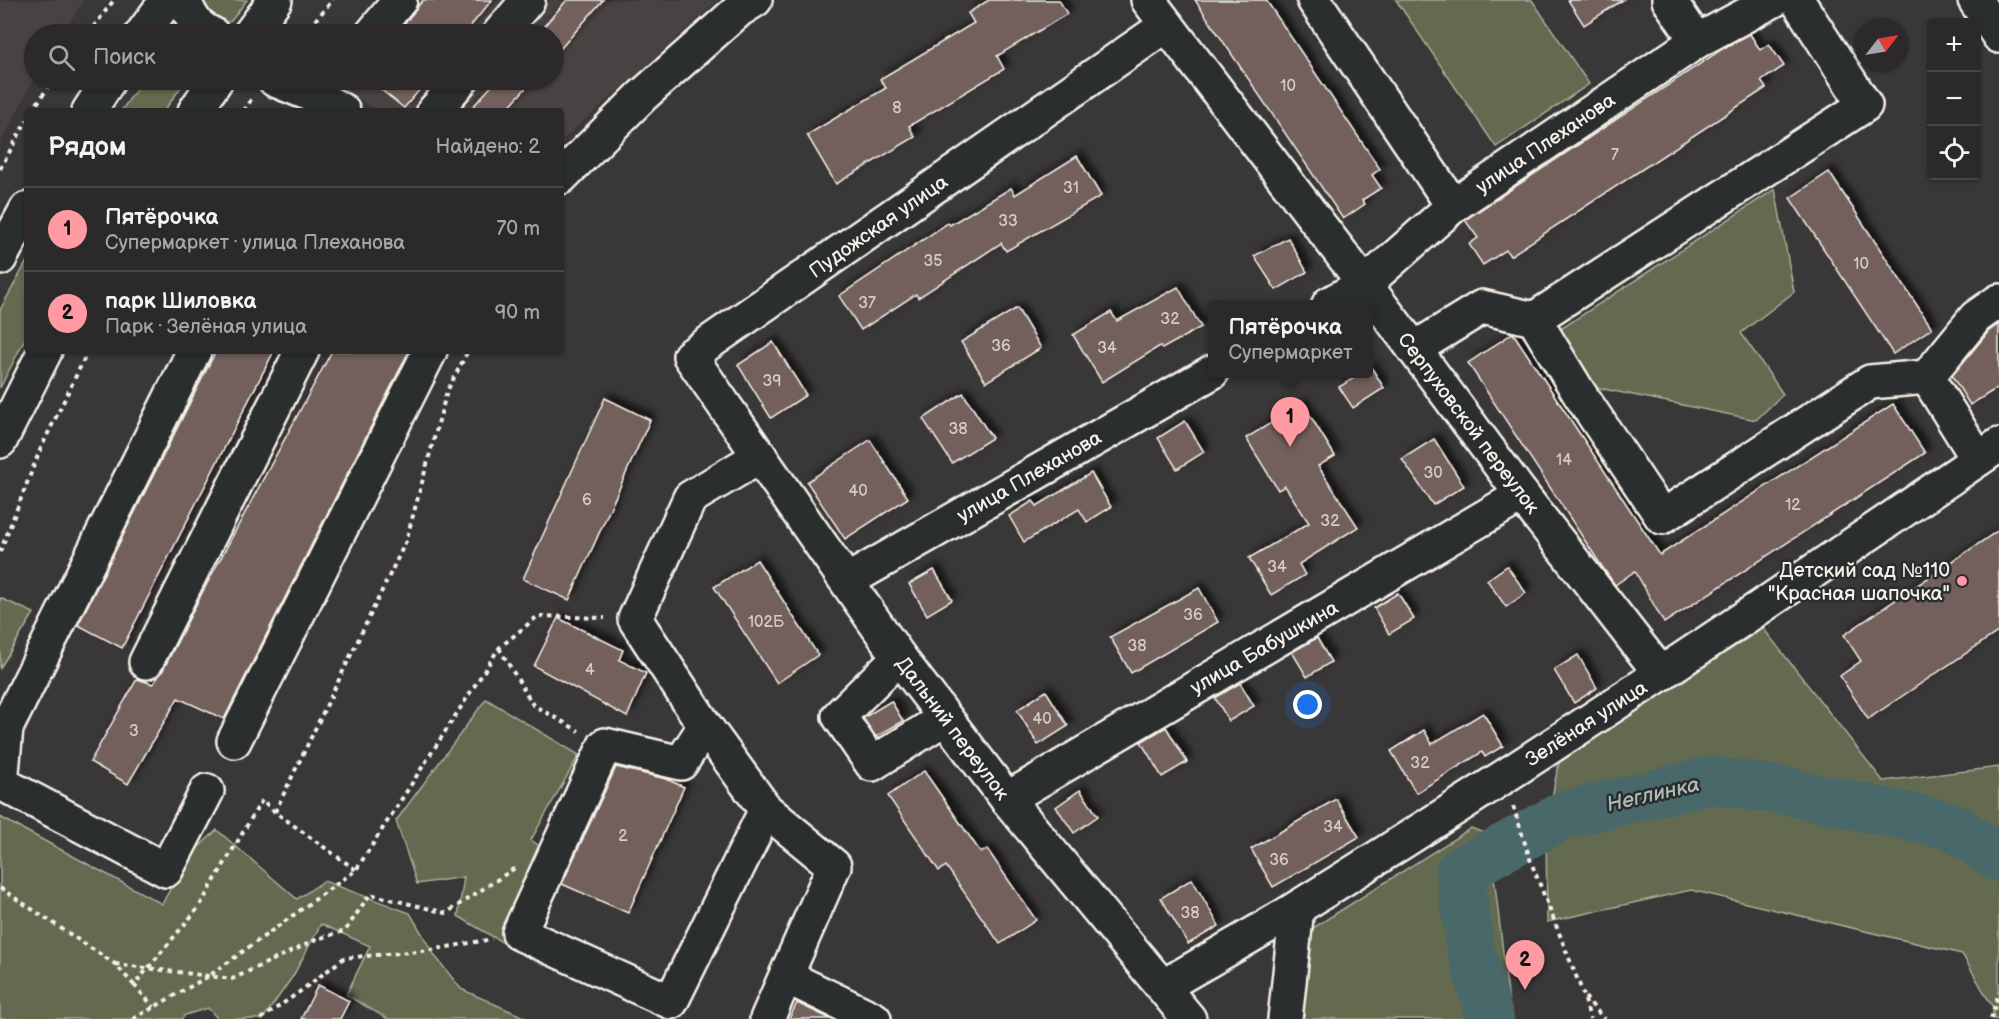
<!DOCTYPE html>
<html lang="ru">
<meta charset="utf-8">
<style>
body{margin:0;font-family:"Balsamiq Sans",sans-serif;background:#373535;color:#f1f3f6}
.controls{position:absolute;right:18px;top:18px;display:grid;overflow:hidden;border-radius:6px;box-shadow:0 2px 4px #0004}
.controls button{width:54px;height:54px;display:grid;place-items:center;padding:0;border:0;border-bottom:2px solid #474546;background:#2b2929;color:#f1f3f6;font:30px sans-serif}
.compass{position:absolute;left:1855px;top:18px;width:54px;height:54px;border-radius:50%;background:#2b2929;box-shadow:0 2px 4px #0004;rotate:59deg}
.you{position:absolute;left:1308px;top:705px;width:21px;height:21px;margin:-15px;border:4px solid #fff;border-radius:50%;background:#1a73e8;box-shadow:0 0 0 9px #1a73e833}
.badge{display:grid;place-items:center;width:39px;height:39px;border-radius:50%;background:#ff9aa2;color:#111;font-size:20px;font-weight:700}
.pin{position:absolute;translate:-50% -50px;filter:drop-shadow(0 2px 3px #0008)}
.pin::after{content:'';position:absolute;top:32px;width:21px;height:18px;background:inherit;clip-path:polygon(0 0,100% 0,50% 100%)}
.popup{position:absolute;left:1208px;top:300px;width:165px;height:78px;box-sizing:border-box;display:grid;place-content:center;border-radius:6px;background:#2b2929;filter:drop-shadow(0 2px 4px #0005);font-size:20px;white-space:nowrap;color:#a6a6a8}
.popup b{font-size:22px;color:#f1f3f6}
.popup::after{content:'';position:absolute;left:50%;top:100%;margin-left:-12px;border:12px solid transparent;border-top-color:#2b2929}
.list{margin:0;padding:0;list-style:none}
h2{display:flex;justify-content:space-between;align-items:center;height:78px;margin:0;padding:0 24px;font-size:26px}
h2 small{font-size:20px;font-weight:400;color:#a6a6a8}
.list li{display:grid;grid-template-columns:39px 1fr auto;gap:18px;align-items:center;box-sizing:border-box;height:84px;padding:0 24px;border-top:2px solid #474546}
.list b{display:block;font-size:22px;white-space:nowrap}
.list p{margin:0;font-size:20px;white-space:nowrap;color:#a6a6a8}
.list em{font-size:20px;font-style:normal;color:#a6a6a8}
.icon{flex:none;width:33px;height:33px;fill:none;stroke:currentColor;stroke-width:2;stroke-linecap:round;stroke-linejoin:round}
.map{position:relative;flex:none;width:1999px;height:1019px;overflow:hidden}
.search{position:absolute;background:#2b2929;box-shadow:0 2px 4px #0004;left:24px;top:24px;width:540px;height:66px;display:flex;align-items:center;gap:15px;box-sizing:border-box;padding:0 21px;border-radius:33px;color:#a6a6a8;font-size:22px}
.panel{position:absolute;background:#2b2929;box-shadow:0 2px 4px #0004;left:24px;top:108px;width:540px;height:246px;border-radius:6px}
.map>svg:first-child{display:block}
.built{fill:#4a4342}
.green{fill:#636a50;stroke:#acae9c;stroke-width:1.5}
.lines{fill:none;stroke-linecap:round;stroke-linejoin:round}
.river{stroke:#49676a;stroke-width:48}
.building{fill:#73605d;stroke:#f4f1e8;stroke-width:1.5;filter:url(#shadow)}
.minor-casing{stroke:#f4f1e8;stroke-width:38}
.major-casing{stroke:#f4f1e8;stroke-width:38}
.path{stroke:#f4f1e8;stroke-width:4;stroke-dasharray:4.5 4.5;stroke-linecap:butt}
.minor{stroke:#2a2d2e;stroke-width:33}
.major{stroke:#2a2d2e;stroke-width:33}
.poi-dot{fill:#ff9aa2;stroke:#2a2d2e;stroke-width:2}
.labels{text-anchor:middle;stroke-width:5;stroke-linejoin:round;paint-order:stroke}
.number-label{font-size:16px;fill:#d4cdc5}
.street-label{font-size:20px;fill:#f4f1e8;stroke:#2a2d2e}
.poi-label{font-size:20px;fill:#f4f1e8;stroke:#2a2d2e;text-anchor:end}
.water-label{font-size:21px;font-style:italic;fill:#b0bab6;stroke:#2a2d2e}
</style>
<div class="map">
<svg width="1999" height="1019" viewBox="0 0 1999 1019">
<defs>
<filter id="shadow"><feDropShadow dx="5.5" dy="-5.5" stdDeviation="3" flood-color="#0009"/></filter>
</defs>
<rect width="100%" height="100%" fill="#393737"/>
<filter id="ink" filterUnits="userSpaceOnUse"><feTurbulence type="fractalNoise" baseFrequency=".0167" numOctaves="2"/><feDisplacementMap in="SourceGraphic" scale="12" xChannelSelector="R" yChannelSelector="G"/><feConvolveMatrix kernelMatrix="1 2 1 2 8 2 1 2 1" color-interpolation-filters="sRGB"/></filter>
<g filter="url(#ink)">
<g class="built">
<polygon points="0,0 84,0 62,34 34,34 34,79 0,145"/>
<polygon points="377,0 718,0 637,74 561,141 561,111 377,111 328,80 554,80 554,34 349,34"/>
</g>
<g class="green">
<polygon points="203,0 247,0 231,21 219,24 202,8"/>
<polygon points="1396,0 1532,0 1589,84 1496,147"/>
<polygon points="143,80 186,80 164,111 121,111"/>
<polygon points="1775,189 1794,292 1741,333 1783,394 1756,420 1594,387 1556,332"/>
<polygon points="27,261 27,335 0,388 0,310"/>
<polygon points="0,598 34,613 0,668"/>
<polygon points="1763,628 1883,781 1999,767 1999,1019 1993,1019 1993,1008 1962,954 1691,890 1547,922 1546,828 1559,761"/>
<polygon points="486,699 579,755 531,840 560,861 515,950 458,916 464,877 417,884 396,821"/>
<polygon points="0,817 162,904 187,858 217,830 297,899 324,881 410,913 435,956 461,989 528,1019 388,1019 346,995 370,946 321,924 293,976 263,1019 218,1019 208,1008 185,1015 182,1019 0,1019"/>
<polygon points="1471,828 1489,835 1511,1019 1302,1019 1313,928"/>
</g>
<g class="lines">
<polyline class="river" points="1490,1019 1470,946 1460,871 1564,815 1711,780 1786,791 1952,826 1999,858"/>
</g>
<g class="building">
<polygon points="423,0 492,0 464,34 396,34"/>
<polygon points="567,0 603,0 554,56 554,34 537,34"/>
<polygon points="989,0 1059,0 1067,14 997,56 1004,69 909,126 915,137 836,184 807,135 886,88 880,79 974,23 968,13"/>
<polygon points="1195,0 1266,0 1380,169 1372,175 1381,188 1362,200 1365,204 1343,219"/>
<polygon points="1568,0 1623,0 1584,25"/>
<polygon points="1750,34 1760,50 1769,44 1784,66 1761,81 1766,88 1510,256 1506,250 1483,265 1469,244 1478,238 1465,220 1724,48"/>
<polygon points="369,80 428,80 404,108"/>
<polygon points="497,80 533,80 505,111 469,111"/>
<polygon points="1077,156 1101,196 1006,251 1001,243 918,298 916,294 861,330 839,296 948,223 950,225 1011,188 1015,195"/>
<polygon points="1829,172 1932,328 1893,354 1790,198"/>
<polygon points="1288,238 1307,272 1276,290 1254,256"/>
<polygon points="1178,287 1201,327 1162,349 1160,346 1102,382 1073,335 1111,312 1117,321"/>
<polygon points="1017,308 1041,348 986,382 961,342"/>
<polygon points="1999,324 1999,387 1970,405 1952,376 1989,331"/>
<polygon points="1513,333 1660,555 1893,404 1925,453 1664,623 1635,571 1615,585 1603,568 1468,363"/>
<polygon points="773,342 806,395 771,418 738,365"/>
<polygon points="216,351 274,351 122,648 78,625"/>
<polygon points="332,351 409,351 224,719 178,698 128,784 90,762 137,679 153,684 163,670 202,593"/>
<polygon points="1371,367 1384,388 1353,408 1339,387 1361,374 1368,374 1368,369"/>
<polygon points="963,393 992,438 952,463 923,419"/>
<polygon points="605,398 650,420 569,600 523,579"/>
<polygon points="1303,404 1335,456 1318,466 1358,527 1299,564 1305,575 1271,595 1249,558 1309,523 1285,486 1278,490 1246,438"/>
<polygon points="1185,421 1204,452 1177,469 1158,438"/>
<polygon points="1434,439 1464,486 1433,505 1402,459"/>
<polygon points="870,440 908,498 845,539 807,482"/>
<polygon points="1091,473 1111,507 1087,522 1079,509 1024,542 1009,516 1033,501 1037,506"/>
<polygon points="1999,530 1999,631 1868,719 1840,676 1861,661 1844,635"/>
<polygon points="757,560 818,655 777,683 714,587"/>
<polygon points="1507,566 1526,593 1506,607 1487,580"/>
<polygon points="934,570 952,600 927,615 909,584"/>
<polygon points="1199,588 1218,622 1131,673 1110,637"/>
<polygon points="1398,593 1414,619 1389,634 1374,608"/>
<polygon points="558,618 623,650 619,660 646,673 627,717 534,666"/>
<polygon points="1317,638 1331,662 1307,677 1292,652"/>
<polygon points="1578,655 1597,688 1574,703 1554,670"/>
<polygon points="1240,683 1254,706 1229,721 1215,698"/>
<polygon points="1046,691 1068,726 1038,745 1017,710"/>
<polygon points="891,701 903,721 876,737 863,718"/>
<polygon points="1483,713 1503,746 1485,757 1482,752 1416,793 1391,751 1424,730 1432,744"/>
<polygon points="1166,727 1187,762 1162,777 1141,742"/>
<polygon points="616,767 666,779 684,787 628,913 562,884"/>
<polygon points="924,771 981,853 987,849 1036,920 1000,944 946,866 939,871 888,796"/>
<polygon points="1080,790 1098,816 1074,833 1056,807"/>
<polygon points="1336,799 1359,837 1273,887 1251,849"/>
<polygon points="1192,879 1219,926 1188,944 1161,898"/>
<polygon points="318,985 349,1001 340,1019 301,1019"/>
<polygon points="797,1003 831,1019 789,1019"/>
</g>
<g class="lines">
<g class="minor-casing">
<g id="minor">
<polyline points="1148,0 1414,349 1522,495 1661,674"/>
<polyline points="1314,0 1453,206"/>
<polyline points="1669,0 1697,41"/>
<polyline points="1975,0 1999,36"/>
<polyline points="1167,25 690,356 899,657 1007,799 1189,1019"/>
<polyline points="372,34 400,0"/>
<polyline points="499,34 528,0"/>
<polyline points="275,80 320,98 343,111"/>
<polyline points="434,111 461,80"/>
<polyline points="561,177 642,96 739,10 755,0"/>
<polyline points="1329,304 1365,284 1453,206 1697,41 1774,0"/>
<polyline points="1534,319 1865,105 1797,0"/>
<polyline points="1414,349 1482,307 1534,319 1579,393 1662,517 1870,382 1927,377 1976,317 1999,301"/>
<polyline points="194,351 6,728 1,783 166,870 207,791"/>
<polyline points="1927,377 1978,459"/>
<polyline points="760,456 690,498 635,619 705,726 766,810 834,866 767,1019"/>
<polyline points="847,581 1212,372"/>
<polyline points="899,657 839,716 872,764 945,718"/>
<polyline points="146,662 302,351"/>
<polyline points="705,726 681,763 605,745 519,933 671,1002 766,810"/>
<polyline points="234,741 430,351"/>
<polyline points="1007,799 1522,495"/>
<polyline points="787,977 874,1019"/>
<path d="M 1164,986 C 1208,960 1254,935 1297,908 C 1536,760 1768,603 1999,445"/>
<polyline points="1285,1019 1297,908"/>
</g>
</g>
<g class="major-casing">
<g id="major">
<path d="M 184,0 C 190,16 196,27 212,34"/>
<polyline points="142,34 167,0"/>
<polyline points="250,34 275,0"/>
<polyline points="89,111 109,80"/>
<polyline points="195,111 216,80"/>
<polyline points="0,258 27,209"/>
<polyline points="0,441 45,351"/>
</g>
</g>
<g class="path">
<polyline points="88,34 114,0"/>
<polyline points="303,34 333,0"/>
<polyline points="32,111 53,80"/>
<polyline points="244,111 252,98"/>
<polyline points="0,169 27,120"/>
<polyline points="0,552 40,450 88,351"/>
<polyline points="499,648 533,705 579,731"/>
<polyline points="1513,806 1531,862 1584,996 1590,1019"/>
<polyline points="275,812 406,541 447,391 468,351"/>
<polyline points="0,888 115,964 134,985 199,907 262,800 275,812 356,870"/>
<polyline points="115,964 232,979 320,938 345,931 370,894 446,913 515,868"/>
<polyline points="134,985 154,1007"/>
<polyline points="1585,997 1604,1019"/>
<polyline points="133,1019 209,976 356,870 499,648 538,616 605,618"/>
<polyline points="261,1019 298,993 344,958 431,950 492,939"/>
<polyline points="1991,1019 1999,992"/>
</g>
<use href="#minor" class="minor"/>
<use href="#major" class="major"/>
</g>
</g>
<circle class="poi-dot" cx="1962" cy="581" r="6"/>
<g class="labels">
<g class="number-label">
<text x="1288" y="91">10</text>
<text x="897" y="113">8</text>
<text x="1615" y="160">7</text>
<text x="1071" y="193">31</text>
<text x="1008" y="226">33</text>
<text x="933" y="266">35</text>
<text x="1861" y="269">10</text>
<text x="867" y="308">37</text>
<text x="1170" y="324">32</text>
<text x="1001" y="351">36</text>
<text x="1107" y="353">34</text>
<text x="772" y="386">39</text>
<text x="958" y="434">38</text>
<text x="1564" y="465">14</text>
<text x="1433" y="478">30</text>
<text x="858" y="496">40</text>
<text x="587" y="505">6</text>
<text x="1793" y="510">12</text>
<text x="1330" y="526">32</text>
<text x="1277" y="572">34</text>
<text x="1193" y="620">36</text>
<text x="766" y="627">102Б</text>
<text x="1137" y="651">38</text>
<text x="590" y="675">4</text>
<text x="1042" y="724">40</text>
<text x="134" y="736">3</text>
<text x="1420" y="768">32</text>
<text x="1333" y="832">34</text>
<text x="623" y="841">2</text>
<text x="1279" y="865">36</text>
<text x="1190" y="918">38</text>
</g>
<g class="street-label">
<text transform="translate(1545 143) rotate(-34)" y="7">улица Плеханова</text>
<text transform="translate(878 226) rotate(-35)" y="7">Пудожская улица</text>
<text transform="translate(1469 423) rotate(53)" y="7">Серпуховской переулок</text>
<text transform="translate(1029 476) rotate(-30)" y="7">улица Плеханова</text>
<text transform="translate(1264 647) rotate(-30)" y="7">улица Бабушкина</text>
<text transform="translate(1586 723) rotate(-33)" y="7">Зелёная улица</text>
<text transform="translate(953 728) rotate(53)" y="7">Дальний переулок</text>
</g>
<g class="poi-label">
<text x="1950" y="577">Детский сад №110<tspan x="1950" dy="23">"Красная шапочка"</tspan></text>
</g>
<g class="water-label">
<text transform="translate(1653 794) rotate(-13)" y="7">Неглинка</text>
</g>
</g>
</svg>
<div class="controls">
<button>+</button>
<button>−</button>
<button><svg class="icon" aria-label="locate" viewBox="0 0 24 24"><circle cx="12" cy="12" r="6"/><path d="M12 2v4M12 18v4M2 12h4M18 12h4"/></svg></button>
</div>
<svg class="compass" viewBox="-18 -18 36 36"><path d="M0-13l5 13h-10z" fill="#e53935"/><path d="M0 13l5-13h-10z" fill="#a6a6a8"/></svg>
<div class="you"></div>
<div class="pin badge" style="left:1290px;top:447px">1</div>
<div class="popup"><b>Пятёрочка</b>Супермаркет</div>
<div class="pin badge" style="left:1525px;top:990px">2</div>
<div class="search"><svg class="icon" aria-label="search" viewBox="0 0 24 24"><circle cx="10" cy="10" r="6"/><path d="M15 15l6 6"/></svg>Поиск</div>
<section class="panel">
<h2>Рядом<small>Найдено: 2</small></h2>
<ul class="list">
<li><span class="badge">1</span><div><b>Пятёрочка</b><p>Супермаркет · улица Плеханова</p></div><em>70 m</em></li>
<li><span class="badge">2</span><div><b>парк Шиловка</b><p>Парк · Зелёная улица</p></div><em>90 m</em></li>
</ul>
</section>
</div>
